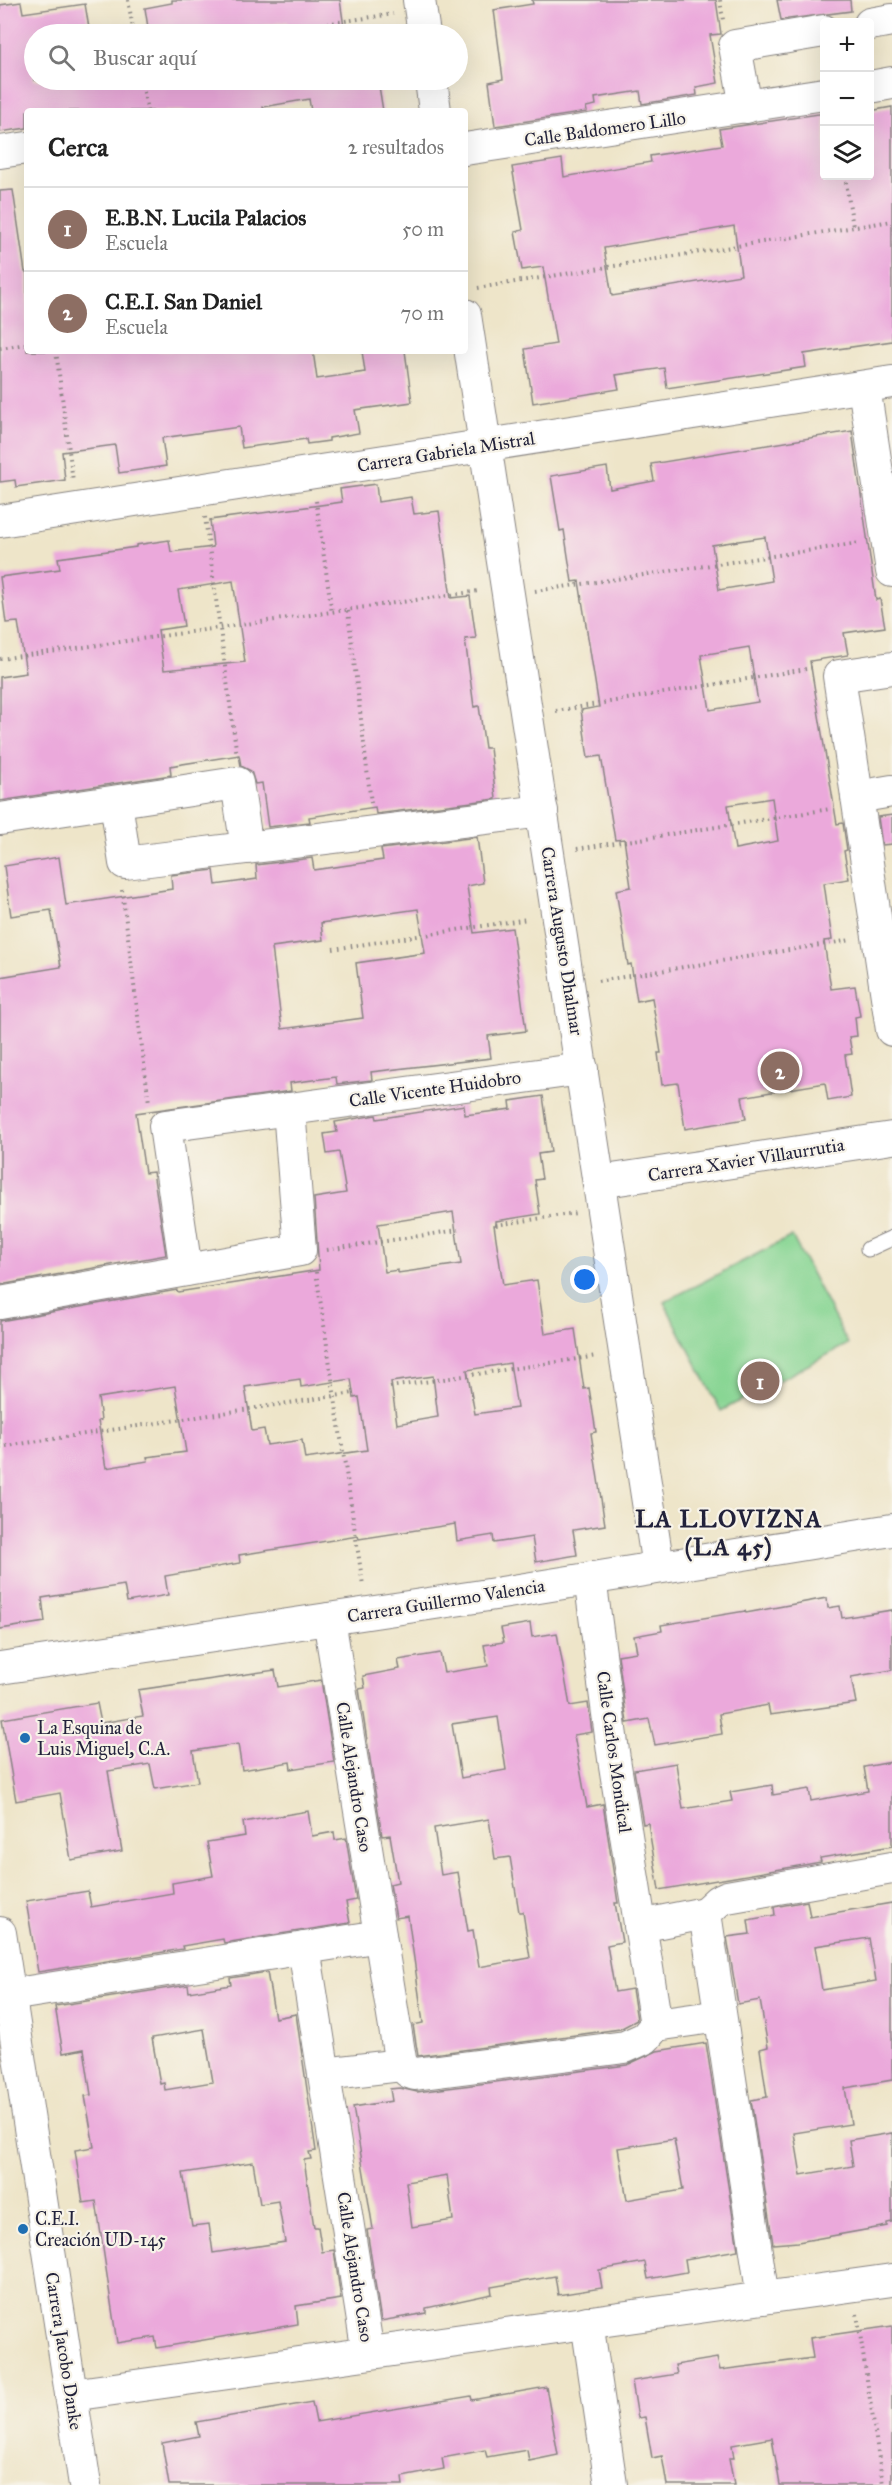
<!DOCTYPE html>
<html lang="es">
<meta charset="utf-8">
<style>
body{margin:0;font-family:"IM FELL Great Primer",serif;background:#f6f6f6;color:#222}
.controls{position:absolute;right:18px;top:18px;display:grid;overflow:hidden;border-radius:6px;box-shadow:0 6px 24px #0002}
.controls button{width:54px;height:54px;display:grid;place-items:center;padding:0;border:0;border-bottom:2px solid #e0e0e0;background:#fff;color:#222;font:30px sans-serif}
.you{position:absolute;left:585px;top:1280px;width:21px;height:21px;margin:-15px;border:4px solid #fff;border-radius:50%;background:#1a73e8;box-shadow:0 0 0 9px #1a73e833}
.badge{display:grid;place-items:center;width:39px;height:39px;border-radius:50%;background:#1a73e8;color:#fff;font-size:20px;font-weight:700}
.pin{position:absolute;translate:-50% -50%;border:3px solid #fff;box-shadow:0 2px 6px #0006}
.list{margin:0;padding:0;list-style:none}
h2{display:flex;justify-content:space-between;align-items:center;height:78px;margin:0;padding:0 24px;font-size:26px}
h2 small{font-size:20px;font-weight:400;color:#767676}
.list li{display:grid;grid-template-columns:39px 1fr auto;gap:18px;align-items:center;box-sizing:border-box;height:84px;padding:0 24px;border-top:2px solid #e0e0e0}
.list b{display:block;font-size:22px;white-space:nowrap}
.list p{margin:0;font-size:20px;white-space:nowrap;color:#767676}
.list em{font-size:20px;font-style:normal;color:#767676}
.icon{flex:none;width:33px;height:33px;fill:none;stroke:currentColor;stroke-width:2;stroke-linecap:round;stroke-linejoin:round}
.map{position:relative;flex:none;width:892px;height:2485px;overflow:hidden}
.search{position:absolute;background:#fff;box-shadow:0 6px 24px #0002;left:24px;top:24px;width:444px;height:66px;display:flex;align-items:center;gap:15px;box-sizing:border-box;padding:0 21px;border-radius:33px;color:#767676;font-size:22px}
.panel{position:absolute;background:#fff;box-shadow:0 6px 24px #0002;left:24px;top:108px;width:444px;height:246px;border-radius:6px}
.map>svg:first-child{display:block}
.green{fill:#89d694;stroke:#567c68;stroke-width:1.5}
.building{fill:#eba9db;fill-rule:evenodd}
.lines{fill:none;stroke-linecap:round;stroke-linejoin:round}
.lane-casing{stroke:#888482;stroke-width:17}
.street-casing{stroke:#888482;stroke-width:34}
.path{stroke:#888482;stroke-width:4;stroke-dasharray:1.5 4.5;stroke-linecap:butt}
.lane{stroke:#fff;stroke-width:15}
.street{stroke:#fff;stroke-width:32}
.poi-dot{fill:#1f6fb2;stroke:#f7f3e8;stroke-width:2}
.labels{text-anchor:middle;stroke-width:4.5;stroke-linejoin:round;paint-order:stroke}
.street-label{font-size:18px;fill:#22223b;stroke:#f7f3e8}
.poi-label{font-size:18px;fill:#22223b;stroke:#f7f3e8;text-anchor:start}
.district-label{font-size:24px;font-weight:bold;letter-spacing:1.5px;fill:#22223b;stroke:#f7f3e8}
</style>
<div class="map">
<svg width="892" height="2485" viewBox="0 0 892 2485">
<rect width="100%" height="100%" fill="#f7f3e8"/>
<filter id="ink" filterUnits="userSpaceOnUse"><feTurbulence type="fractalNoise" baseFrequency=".0167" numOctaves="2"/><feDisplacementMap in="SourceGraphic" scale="12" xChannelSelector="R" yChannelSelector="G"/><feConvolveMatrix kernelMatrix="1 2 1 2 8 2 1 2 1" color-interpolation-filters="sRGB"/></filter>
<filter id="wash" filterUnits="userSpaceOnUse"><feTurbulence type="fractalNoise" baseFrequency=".008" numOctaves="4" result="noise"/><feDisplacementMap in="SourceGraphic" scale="24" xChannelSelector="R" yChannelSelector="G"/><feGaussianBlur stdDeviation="1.35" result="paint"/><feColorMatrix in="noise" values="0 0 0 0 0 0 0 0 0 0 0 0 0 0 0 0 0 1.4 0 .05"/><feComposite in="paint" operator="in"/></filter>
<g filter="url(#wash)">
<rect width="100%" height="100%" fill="#eee5c9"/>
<polygon class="green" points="792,1236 848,1344 721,1411 664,1302"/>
<g id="blocks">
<g class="building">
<polygon points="172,0 340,0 345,34 289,34 287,22 213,34 149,34 145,8 172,3"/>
<polygon points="532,0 716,0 721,34 710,35 718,83 696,87 697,95 642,104 640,91 595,98 596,105 586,107 587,112 495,126 489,82 503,79 494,10 533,4"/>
<polygon points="777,0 850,0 851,11 781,20"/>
<polygon points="21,2 23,13 85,4 90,34 34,34 34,80 378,80 383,111 311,111 309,99 263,107 264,111 27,111 27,128 0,132 0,5"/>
<path d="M 892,107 L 892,341 L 804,354 L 806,367 L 667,388 L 664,368 L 616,375 L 619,389 L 533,403 L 525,349 L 556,344 L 543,267 L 522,270 L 515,232 L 523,230 L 512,167 L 562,159 L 564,177 L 651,162 L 650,156 L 722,145 L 719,129 L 825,113 L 825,176 L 870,176 L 870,111 ZM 734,226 L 741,275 L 612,296 L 604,248 Z"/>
<polygon points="13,190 25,272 27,272 27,351 313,351 317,379 365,372 362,351 405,351 412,402 355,410 359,433 329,438 329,441 307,444 306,439 242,448 239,427 162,438 166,466 119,473 115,445 62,452 65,480 16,487 15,480 0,482 0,191"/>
<path d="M 852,431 L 876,600 L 880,599 L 885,627 L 844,633 L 848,655 L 810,661 L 837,824 L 843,823 L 847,850 L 844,851 L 849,879 L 824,883 L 832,940 L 824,941 L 831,989 L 855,986 L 860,1016 L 855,1017 L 857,1036 L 849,1037 L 852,1054 L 845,1055 L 851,1097 L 828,1101 L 825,1083 L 742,1097 L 746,1119 L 685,1129 L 678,1083 L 662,1085 L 658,1053 L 661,1053 L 652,998 L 637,1001 L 631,964 L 628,965 L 616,890 L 631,887 L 624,839 L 615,840 L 601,756 L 588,758 L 581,710 L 599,707 L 579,581 L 572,582 L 564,530 L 560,531 L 551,476 L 607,467 L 610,489 L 654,481 L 651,464 ZM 765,537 L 772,581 L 719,590 L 712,545 ZM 749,647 L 758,702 L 710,710 L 701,655 ZM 772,798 L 778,841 L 735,849 L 728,805 Z"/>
<path d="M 376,484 L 378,502 L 411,497 L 414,514 L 439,511 L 451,598 L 470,596 L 476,638 L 465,639 L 474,707 L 479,706 L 485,748 L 490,748 L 496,799 L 376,814 L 375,807 L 309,817 L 310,822 L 268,827 L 262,783 L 255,784 L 251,771 L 241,766 L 239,755 L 170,766 L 171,775 L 0,801 L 0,677 L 26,673 L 18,622 L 6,623 L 0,577 L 60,569 L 58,558 L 136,547 L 136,545 L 169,540 L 171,552 L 213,547 L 210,520 L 342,502 L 340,489 ZM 233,581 L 245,662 L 164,670 L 158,630 L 184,626 L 178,590 Z"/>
<polygon points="892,815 892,844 882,845 878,817"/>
<path d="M 477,837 L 483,883 L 467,886 L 474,933 L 512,928 L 526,1031 L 488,1036 L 491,1058 L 371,1072 L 372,1080 L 337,1084 L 336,1077 L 290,1083 L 291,1091 L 136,1113 L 145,1173 L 153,1172 L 166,1255 L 0,1285 L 0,977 L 61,967 L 51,910 L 11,916 L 4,866 L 59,857 L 66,905 L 172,889 L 171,875 L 214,870 L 216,885 L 257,879 L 256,865 L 312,858 L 314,870 L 383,860 L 381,849 ZM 418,909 L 425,953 L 356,963 L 363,1018 L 282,1029 L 272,947 L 323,940 L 321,923 Z"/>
<path d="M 543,1096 L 551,1152 L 538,1154 L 542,1179 L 535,1180 L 540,1214 L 496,1221 L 496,1225 L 494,1225 L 503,1285 L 537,1280 L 545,1334 L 575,1329 L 584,1389 L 589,1388 L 596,1432 L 591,1433 L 605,1525 L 573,1530 L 577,1555 L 536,1562 L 532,1537 L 494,1543 L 493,1535 L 457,1541 L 455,1524 L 359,1539 L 358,1536 L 239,1555 L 240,1563 L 165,1576 L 168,1595 L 127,1602 L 124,1585 L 42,1598 L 45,1622 L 0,1629 L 0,1321 L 177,1290 L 178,1292 L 319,1270 L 314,1198 L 346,1193 L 339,1152 L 327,1154 L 324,1134 L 337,1132 L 335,1122 L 376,1115 L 377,1119 L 464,1105 L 465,1115 L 511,1109 L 510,1101 ZM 453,1212 L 461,1264 L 398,1273 L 398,1270 L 385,1272 L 378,1224 ZM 510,1363 L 517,1408 L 475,1414 L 467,1370 ZM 433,1376 L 438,1417 L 397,1424 L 391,1382 ZM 300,1379 L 301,1387 L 351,1379 L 354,1398 L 359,1397 L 367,1450 L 305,1459 L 302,1440 L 267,1445 L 264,1429 L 252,1431 L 245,1387 ZM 175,1386 L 186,1452 L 147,1457 L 148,1461 L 106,1468 L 98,1421 L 101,1420 L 98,1398 Z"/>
<polygon points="827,1598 828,1608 840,1606 842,1618 892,1610 892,1670 851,1677 856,1703 770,1715 768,1705 719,1714 722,1734 655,1745 649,1719 627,1723 618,1655 637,1652 634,1636 662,1631 661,1625 745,1611 746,1613"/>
<path d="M 530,1623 L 532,1637 L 557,1633 L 570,1706 L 588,1703 L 592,1732 L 574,1735 L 587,1807 L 603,1804 L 618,1903 L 615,1903 L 622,1942 L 607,1945 L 615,1992 L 632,1989 L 637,2020 L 620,2029 L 418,2056 L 413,2025 L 423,2023 L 408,1916 L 396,1918 L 390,1884 L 398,1882 L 390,1835 L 382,1836 L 359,1689 L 365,1688 L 363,1676 L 400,1669 L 398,1660 L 440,1653 L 444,1673 L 488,1666 L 484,1645 L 504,1642 L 501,1628 ZM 498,1717 L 506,1770 L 461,1778 L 452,1724 ZM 489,1819 L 495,1859 L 510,1857 L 519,1912 L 523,1912 L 530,1958 L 479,1967 L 473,1930 L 468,1931 L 458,1872 L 441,1875 L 434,1828 Z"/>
<polygon points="275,1670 278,1687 321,1680 334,1762 291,1769 290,1762 242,1770 238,1744 193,1751 198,1782 155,1789 150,1764 108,1771 122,1851 71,1860 60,1793 16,1801 2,1719 97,1703 101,1723 143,1716 138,1690"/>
<polygon points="892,1762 892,1846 820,1858 821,1862 659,1890 648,1823 643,1824 634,1770 676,1763 683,1809 732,1801 730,1792 772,1785 773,1795 809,1789 811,1801 868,1791 864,1767"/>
<polygon points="308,1811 312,1836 334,1832 335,1840 346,1838 356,1900 346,1902 350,1923 224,1943 223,1939 182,1946 183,1949 38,1972 26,1901 88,1891 91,1907 173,1893 172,1883 213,1876 207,1842 245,1836 243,1822"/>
<path d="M 807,1901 L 810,1917 L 892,1903 L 892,2080 L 845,2088 L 851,2124 L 794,2133 L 801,2175 L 853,2166 L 849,2140 L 892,2133 L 892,2222 L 887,2223 L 887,2226 L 798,2242 L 773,2244 L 751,2100 L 767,2097 L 760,2049 L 768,2047 L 760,2000 L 738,2004 L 727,1937 L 750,1934 L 748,1920 L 775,1915 L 774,1907 ZM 869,1938 L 876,1981 L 822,1990 L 815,1946 Z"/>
<path d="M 267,1972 L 275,2018 L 296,2014 L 316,2151 L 309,2152 L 311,2159 L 304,2160 L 314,2227 L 318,2227 L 322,2252 L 334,2250 L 341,2299 L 296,2306 L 298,2324 L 157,2348 L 155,2337 L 117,2343 L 96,2201 L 83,2203 L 75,2150 L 94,2147 L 85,2096 L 91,2095 L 84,2049 L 63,2053 L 55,2006 L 188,1985 L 189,1992 L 231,1985 L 230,1978 ZM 204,2029 L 213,2082 L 165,2090 L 164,2083 L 160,2084 L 152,2038 ZM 253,2162 L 260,2204 L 278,2201 L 285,2242 L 213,2253 L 209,2224 L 192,2226 L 183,2173 Z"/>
<path d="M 706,2043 L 738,2250 L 685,2259 L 687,2272 L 648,2279 L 645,2262 L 599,2270 L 602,2288 L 558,2295 L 555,2276 L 491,2287 L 492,2294 L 426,2308 L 426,2313 L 381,2321 L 367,2230 L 373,2229 L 353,2107 L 392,2101 L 390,2089 L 400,2088 L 417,2092 L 627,2065 L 657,2051 ZM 674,2139 L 683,2190 L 627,2200 L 618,2148 ZM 447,2175 L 453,2220 L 412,2227 L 406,2182 Z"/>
<polygon points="892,2326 892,2485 780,2485 772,2438 732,2445 734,2458 729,2458 734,2485 667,2485 662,2456 652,2458 645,2417 638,2418 632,2381 677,2374 675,2365 717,2358 720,2370 813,2358 810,2338"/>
<polygon points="546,2387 558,2455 529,2461 527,2450 487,2457 485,2450 442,2458 444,2469 402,2477 403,2485 169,2485 162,2443 199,2436 196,2422 312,2402 316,2422 471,2396 472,2400"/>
</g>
</g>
</g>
<g filter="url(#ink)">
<use href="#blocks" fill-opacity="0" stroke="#888482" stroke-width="1.5"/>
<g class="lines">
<g class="lane-casing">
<polyline id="lane" points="868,1249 892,1238"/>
</g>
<g class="street-casing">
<g id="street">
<polyline points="419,0 424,34"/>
<polyline points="870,24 892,20"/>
<polyline points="431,80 435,111"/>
<polyline points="870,87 892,83"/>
<polyline points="746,107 735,46 824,31"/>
<polyline points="465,149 824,94"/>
<polyline points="0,152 27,148"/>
<polyline points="465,315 658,1567"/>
<polyline points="864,387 892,571"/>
<polyline points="0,521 892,382"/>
<polyline points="892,668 839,676 892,1030"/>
<polyline points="857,797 892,791"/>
<polyline points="116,802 125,863 542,811"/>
<polyline points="0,819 237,783 247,848"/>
<polyline points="599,1182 892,1138"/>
<polyline points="186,1270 165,1126 582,1069"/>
<polyline points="0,1303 300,1250 289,1109"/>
<polyline points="590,1578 614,1759 656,2025"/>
<polyline points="329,1619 401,2065"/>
<polyline points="0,1668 495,1594 892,1530"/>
<polyline points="705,1913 763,2298"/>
<polyline points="705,1913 718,1901 727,1897 892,1868"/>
<polyline points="640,1926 705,1913"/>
<polyline points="0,1933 85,2485"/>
<polyline points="304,1948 368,2353"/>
<polyline points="10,1995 380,1936"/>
<polyline points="656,2025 720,2016"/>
<polyline points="401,2065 409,2072 415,2074 625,2047 645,2038 656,2025"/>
<polyline points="324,2074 401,2065"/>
<polyline points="587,2322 611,2485"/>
<polyline points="71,2395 892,2280"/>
</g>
</g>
<g class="path">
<polyline points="128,0 134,34"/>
<polyline points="720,0 723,20"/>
<polyline points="256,34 393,14"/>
<polyline points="142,80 147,111"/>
<polyline points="845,176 853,227"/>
<polyline points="478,288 892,221"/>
<polyline points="0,348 27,344"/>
<polyline points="56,351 73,481"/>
<polyline points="316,501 332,613"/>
<polyline points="205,517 237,756"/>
<polyline points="535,591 860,543"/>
<polyline points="348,611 371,803"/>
<polyline points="0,659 479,591"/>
<polyline points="556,711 812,668"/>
<polyline points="577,849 830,809"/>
<polyline points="122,890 149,1103"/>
<polyline points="333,949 528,919"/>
<polyline points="598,981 851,940"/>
<polyline points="496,1225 576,1213"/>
<polyline points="327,1250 458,1230"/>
<polyline points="316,1272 363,1585"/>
<polyline points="390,1387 597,1356"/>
<polyline points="0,1447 354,1393"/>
<polyline points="857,2314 883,2485"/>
</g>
<use href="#lane" class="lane"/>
<use href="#street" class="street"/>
</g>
</g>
<g class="poi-dot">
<circle cx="25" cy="1738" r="6"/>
<circle cx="23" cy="2229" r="6"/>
</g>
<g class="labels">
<g class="street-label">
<text transform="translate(605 129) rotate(-8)" y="6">Calle Baldomero Lillo</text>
<text transform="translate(446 452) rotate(-9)" y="6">Carrera Gabriela Mistral</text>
<text transform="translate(562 941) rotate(81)" y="6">Carrera Augusto Dhalmar</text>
<text transform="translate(435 1089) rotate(-8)" y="6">Calle Vicente Huidobro</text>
<text transform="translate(746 1160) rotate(-9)" y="6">Carrera Xavier Villaurrutia</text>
<text transform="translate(446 1601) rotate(-9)" y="6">Carrera Guillermo Valencia</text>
<text transform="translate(614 1752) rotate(82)" y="6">Calle Carlos Mondical</text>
<text transform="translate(354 1777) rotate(81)" y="6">Calle Alejandro Caso</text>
<text transform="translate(355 2267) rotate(81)" y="6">Calle Alejandro Caso</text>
<text transform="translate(64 2351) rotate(81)" y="6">Carrera Jacobo Danke</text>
</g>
<g class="poi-label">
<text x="37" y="1734">La Esquina de<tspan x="37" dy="21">Luis Miguel, C.A.</tspan></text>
<text x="35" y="2225">C.E.I.<tspan x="35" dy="21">Creación UD-145</tspan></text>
</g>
<g class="district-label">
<text x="729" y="1527">LA LLOVIZNA<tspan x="729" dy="28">(LA 45)</tspan></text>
</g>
</g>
</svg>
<div class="controls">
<button>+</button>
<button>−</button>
<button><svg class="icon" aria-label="layers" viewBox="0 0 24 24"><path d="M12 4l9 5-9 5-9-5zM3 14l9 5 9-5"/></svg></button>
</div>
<div class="you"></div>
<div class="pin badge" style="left:760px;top:1381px;background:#8d6e63">1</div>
<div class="pin badge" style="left:780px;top:1071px;background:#8d6e63">2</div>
<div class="search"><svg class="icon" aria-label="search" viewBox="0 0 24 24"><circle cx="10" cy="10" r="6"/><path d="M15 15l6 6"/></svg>Buscar aquí</div>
<section class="panel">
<h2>Cerca<small>2 resultados</small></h2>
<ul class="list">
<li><span class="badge" style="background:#8d6e63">1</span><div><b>E.B.N. Lucila Palacios</b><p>Escuela</p></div><em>50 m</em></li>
<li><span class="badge" style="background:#8d6e63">2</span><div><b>C.E.I. San Daniel</b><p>Escuela</p></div><em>70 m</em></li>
</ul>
</section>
</div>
